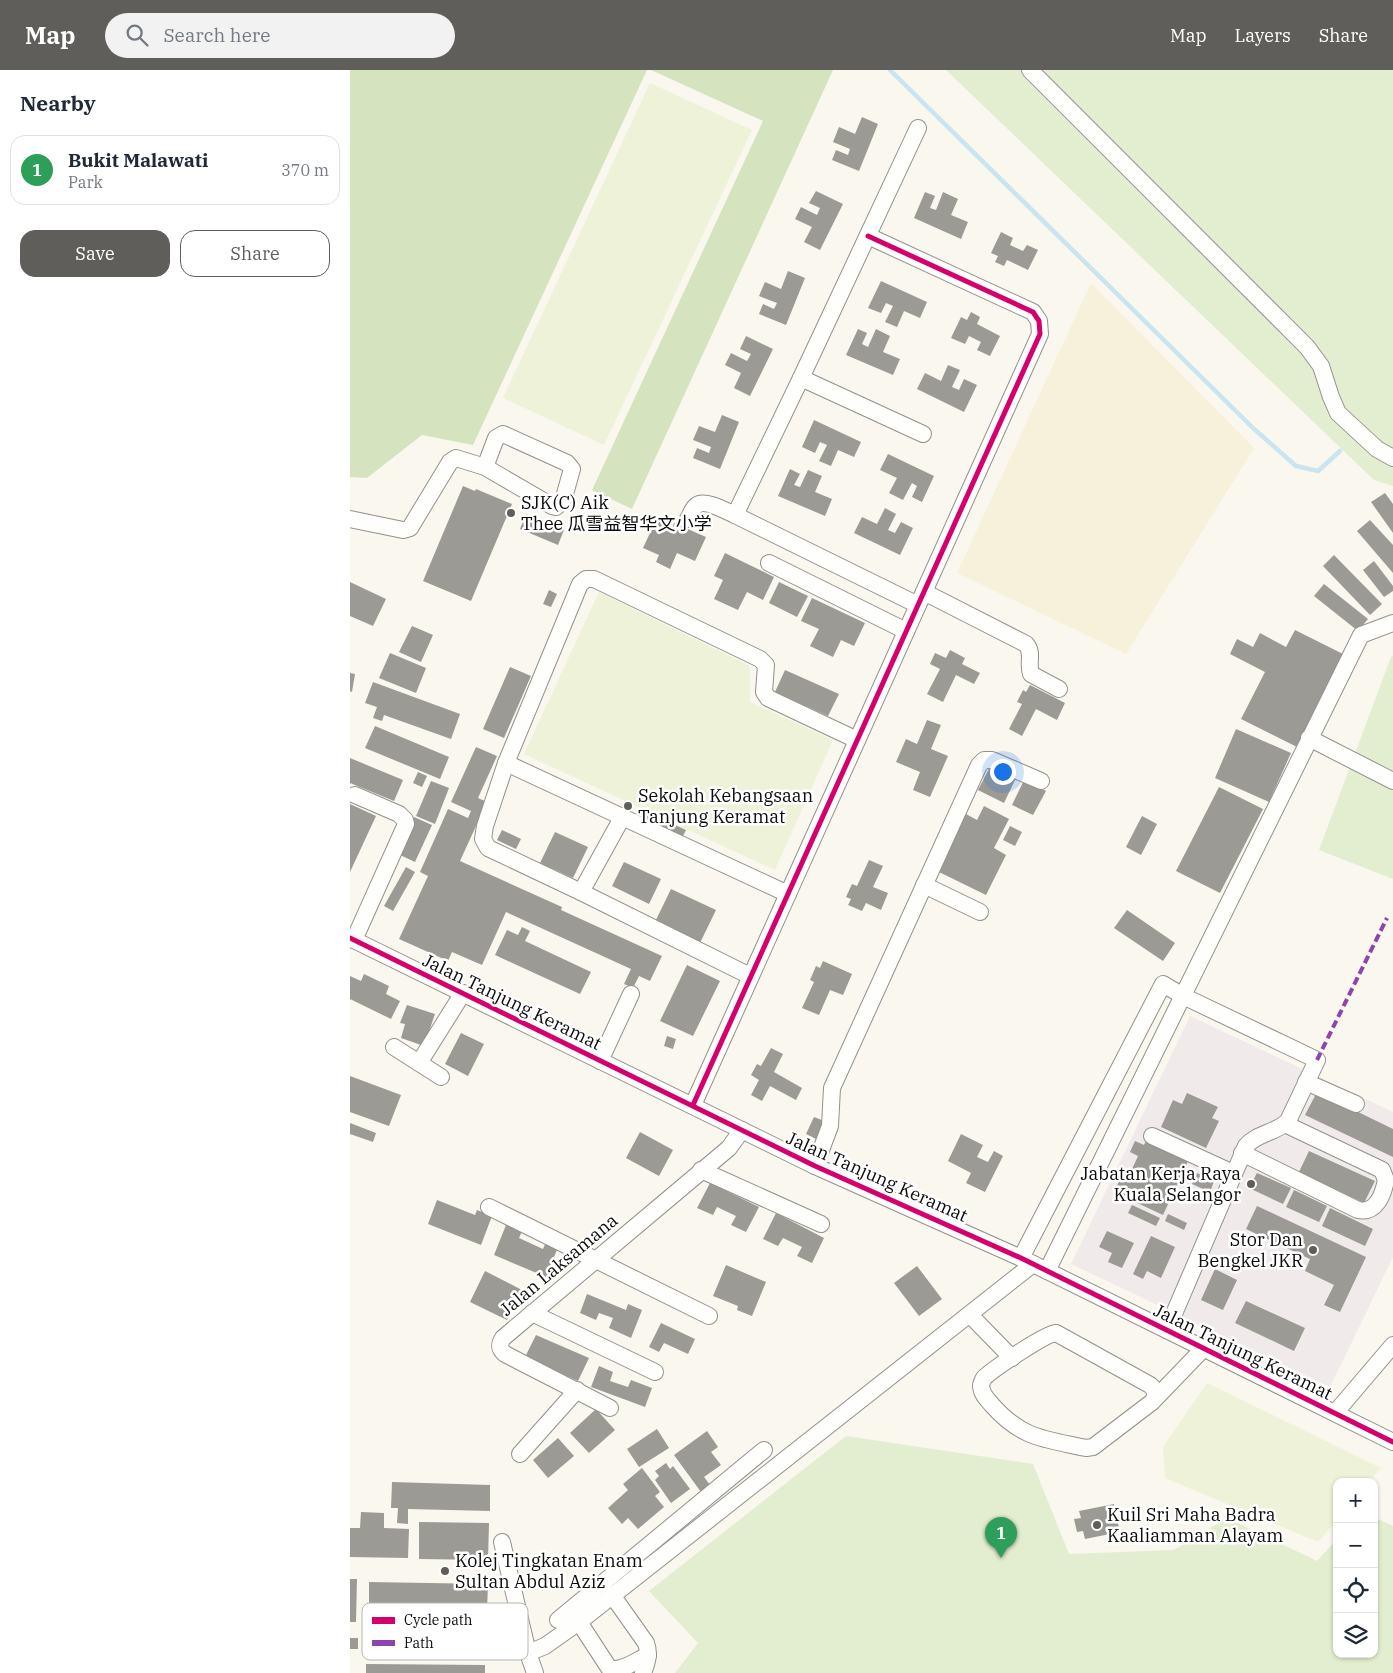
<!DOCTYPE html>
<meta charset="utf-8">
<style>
body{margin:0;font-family:"IBM Plex Serif","Noto Sans SC",serif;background:#f2f2f3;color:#1f2937}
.controls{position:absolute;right:15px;bottom:15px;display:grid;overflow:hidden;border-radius:10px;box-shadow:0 1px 4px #0004}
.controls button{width:45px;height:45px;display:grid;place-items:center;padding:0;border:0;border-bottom:1px solid #e0e1e3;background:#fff;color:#1f2937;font:25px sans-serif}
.you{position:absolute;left:652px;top:701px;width:18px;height:18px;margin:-12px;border:4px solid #fff;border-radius:50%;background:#1a73e8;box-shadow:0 0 0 8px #1a73e833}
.badge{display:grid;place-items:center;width:32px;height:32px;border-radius:50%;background:#5f5e5a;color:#fff;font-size:16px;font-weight:700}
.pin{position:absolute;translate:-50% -41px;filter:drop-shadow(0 1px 2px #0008)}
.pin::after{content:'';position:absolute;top:26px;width:18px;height:15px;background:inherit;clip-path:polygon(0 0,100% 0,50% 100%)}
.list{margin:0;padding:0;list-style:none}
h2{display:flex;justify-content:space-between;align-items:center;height:65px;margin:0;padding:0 20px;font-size:21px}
h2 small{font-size:16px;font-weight:400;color:#747a83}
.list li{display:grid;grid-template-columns:32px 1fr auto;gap:15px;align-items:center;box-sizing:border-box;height:70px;margin:0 10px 10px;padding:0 10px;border:1px solid #e0e1e3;border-radius:15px}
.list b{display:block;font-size:19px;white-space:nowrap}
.list p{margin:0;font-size:16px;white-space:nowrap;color:#747a83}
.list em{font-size:16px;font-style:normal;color:#747a83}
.actions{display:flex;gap:10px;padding:15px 20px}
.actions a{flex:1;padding:11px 0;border:1px solid #5f5e5a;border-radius:15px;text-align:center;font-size:18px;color:#5f5e5a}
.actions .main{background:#5f5e5a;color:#fff}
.icon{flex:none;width:28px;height:28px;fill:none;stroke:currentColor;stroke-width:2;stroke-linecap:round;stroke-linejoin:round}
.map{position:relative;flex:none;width:1043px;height:1603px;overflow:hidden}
header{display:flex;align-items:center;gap:30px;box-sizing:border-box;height:70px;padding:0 25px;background:#5f5e5a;color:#fff}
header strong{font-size:24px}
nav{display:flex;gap:28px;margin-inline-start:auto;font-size:18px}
.search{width:350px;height:45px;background:#f2f2f3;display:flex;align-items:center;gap:12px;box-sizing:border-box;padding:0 18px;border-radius:28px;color:#747a83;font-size:19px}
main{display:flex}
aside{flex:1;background:#fff}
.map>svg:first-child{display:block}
.industrial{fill:#f0eaeb}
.farmland{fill:#f5f1db}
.green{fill:#e3edd0}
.forest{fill:#d5e4be}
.pitch{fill:#edf2d9}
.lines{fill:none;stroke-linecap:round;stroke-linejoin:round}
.stream{stroke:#c8e5f0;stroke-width:4.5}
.building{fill:#9c9a95}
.minor-casing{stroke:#93918d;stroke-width:18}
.minor{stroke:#fefefc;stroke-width:16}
.quiet{stroke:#8e44ad;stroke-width:4;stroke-dasharray:8 4;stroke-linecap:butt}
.cycleway-casing{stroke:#fff;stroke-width:8}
.cycleway{stroke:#d6006c;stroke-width:5}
.poi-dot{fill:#5f5e5a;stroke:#fff;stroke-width:2}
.labels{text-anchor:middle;stroke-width:5;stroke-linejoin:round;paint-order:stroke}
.poi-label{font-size:18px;fill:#0b0b0b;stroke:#fff;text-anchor:start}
.street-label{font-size:18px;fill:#0b0b0b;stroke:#fff}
.key{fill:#fff;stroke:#b6b6b6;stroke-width:1}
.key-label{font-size:14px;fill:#0b0b0b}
</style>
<header>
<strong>Map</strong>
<div class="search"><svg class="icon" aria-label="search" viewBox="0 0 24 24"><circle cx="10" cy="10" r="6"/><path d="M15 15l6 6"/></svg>Search here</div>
<nav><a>Map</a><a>Layers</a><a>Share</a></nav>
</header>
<main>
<aside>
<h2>Nearby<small></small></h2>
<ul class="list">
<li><span class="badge" style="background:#2e9e5b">1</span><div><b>Bukit Malawati</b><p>Park</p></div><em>370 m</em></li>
</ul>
<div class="actions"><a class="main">Save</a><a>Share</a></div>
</aside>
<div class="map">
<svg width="1043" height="1603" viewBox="0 0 1043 1603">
<rect width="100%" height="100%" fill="#faf7ee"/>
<polygon class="industrial" points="840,946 1043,1042 1043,1187 980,1317 721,1194"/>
<polygon class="farmland" points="741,213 904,378 776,584 607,503"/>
<g class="green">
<polygon points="596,0 1043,0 1043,416 1024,410"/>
<polygon points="1043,586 1043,809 969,780 1041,587"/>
<polygon points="496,1366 683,1394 719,1484 824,1480 877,1448 967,1491 987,1469 987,1584 1024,1584 1024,1447 1043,1456 1043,1603 325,1603 348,1573 299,1521"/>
</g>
<g class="forest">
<polygon points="0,0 297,0 123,375 72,365 17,408 0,407"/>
<polygon points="301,0 483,0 282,439 242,420 413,51"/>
</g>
<g class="pitch">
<polygon points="300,13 402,60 254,375 153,328"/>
<polygon points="249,522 400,596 400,632 483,670 425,800 174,684"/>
<polygon points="857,1313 1031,1398 1019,1412 987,1412 987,1450 968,1472 815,1408 813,1377"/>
</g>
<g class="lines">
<polyline class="stream" points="540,0 903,358 946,396 968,401 990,381"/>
</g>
<g class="building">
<polygon points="512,47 528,54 509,101 482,90 486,80 498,85 500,79 483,72 489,57 505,64"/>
<polygon points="466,121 493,134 470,180 454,172 462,157 445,149 451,137 467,145 470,138 459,133"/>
<polygon points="575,122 585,126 580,138 586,140 593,122 608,129 601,145 618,152 611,169 564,148"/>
<polygon points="651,162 663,168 660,175 673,181 677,175 688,180 678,200 657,190 654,196 645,192 648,186 641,183"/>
<polygon points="438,201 455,208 436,255 409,244 413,234 424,239 427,233 409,226 415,212 431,219"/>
<polygon points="531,211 577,232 570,248 554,241 547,257 535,252 543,236 536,233 531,243 518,238"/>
<polygon points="621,242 630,247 627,254 650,266 640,286 627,280 631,272 619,266 615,274 601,268 611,247 617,250"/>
<polygon points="508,259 517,263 512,274 518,277 526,259 540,266 533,282 550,289 543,305 496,285"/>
<polygon points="396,266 423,279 400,326 384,318 391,303 375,295 381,283 397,291 401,284 390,279"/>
<polygon points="598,295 610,300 602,317 609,320 614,309 627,315 614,342 567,319 575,303 591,311"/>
<polygon points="372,345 389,352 370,399 343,388 347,378 359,383 361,377 343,370 349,356 365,362"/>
<polygon points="464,350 511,372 504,387 488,380 481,396 469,391 477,375 470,372 465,383 452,377"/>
<polygon points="538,384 584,406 572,432 562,427 567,416 562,413 553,430 539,423 547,408 530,400"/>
<polygon points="440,399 450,404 444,415 450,417 458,400 472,406 465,422 482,429 475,446 428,426"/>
<polygon points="113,416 125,421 126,419 162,434 121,531 73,511"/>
<polygon points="1035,423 1043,434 1043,463 1021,432"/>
<polygon points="535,438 546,444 538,460 545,463 551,452 563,458 550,485 504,463 512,447 527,454"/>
<polygon points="176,444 214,460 208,475 170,459"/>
<polygon points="306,450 322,458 324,453 356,467 345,491 327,483 320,499 306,492 309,485 293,478"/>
<polygon points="1020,450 1043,475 1043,503 1007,461"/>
<polygon points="375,483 424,507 413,530 397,522 388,540 364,529 373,510 364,506"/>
<polygon points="984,485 1032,534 1020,545 973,496"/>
<polygon points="1024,491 1043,516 1043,521 1034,527 1013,500"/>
<polygon points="0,512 36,529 23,556 0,546"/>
<polygon points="429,512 458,526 447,547 419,533"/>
<polygon points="974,514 1018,549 1008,561 964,526"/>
<polygon points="199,520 207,524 201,537 193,534"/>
<polygon points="462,528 515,553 504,576 491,570 483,587 460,576 469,559 451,551"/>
<polygon points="62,556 83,565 71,592 49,582"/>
<polygon points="945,560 997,586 949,678 891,649 915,602 880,584 887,569 903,577 910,563 936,577"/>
<polygon points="600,580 615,588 612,594 630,603 624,614 606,605 593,632 577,624 590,599 580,594 585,583 596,588"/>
<polygon points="40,583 76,598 66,623 29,608"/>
<polygon points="160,597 181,606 154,668 133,659"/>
<polygon points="435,600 489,624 478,646 425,622"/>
<polygon points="0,603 5,604 2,622 0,621"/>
<polygon points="23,612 110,644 101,669 34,645 32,651 23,648 27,637 15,633"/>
<polygon points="680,615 715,633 707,650 686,639 672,666 659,659 672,634 667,632 673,620 676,622"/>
<polygon points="577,650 591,655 581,679 598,686 580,727 563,720 570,702 546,692 556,669 567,674"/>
<polygon points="25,656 99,687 90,709 15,678"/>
<polygon points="886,659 941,683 919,732 865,708"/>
<polygon points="126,677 147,686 128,728 137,732 110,791 212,837 211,840 312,886 300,911 289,906 283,918 274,914 281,899 156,842 132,895 102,882 98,891 49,869 78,806 70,802 98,739 118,748 121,741 101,732"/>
<polygon points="0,688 53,710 44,731 0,713"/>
<polygon points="641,695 666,708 654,733 628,720"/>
<polygon points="68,702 77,706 72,717 63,713"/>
<polygon points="674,710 696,721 683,745 662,735"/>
<polygon points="81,711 99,718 85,754 66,746"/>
<polygon points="869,717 913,739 870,823 826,801"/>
<polygon points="0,734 26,746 0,802"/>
<polygon points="634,736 659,749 644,778 656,785 636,825 587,801 616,744 627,750"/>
<polygon points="299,743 336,760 331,770 294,753"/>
<polygon points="792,746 807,754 791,785 776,777"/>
<polygon points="64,747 82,755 65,792 48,784"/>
<polygon points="660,756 672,762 665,776 653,770"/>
<polygon points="152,760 171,769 166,779 147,770"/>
<polygon points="205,762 238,777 223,808 190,793"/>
<polygon points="519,790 533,796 523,817 538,823 531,840 516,833 512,841 498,835 501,829 496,827 502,814 507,816"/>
<polygon points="274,792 311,809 299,834 262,816"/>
<polygon points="56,797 65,802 43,841 34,836"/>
<polygon points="321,819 366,840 349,875 304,854"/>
<polygon points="777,840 825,873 813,891 764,858"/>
<polygon points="172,857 180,861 175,871 241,902 230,924 145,885 157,860 168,865"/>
<polygon points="473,891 502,904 493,925 480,920 469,945 452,938 464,912 460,910 466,896 470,898"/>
<polygon points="337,895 370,911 343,966 310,951"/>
<polygon points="14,904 39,916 36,924 50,931 41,949 0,929 0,906 11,911"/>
<polygon points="57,935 85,944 74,976 51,968 55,954 50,953"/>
<polygon points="111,963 134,974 118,1006 95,994"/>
<polygon points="317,966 326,969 323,979 314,976"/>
<polygon points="421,978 433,984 424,1002 452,1018 446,1030 420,1016 412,1031 401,1025 409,1010 401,1005 407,994 411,996"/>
<polygon points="0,1006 51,1025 39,1056 0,1042"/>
<polygon points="967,1022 1043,1059 1043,1087 955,1045"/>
<polygon points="837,1023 868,1037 862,1048 869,1051 856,1078 811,1057 823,1030 832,1034"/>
<polygon points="464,1047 477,1052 468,1070 456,1064"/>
<polygon points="0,1053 26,1063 23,1072 0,1064"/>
<polygon points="290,1062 323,1080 309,1106 276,1088"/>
<polygon points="611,1064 633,1075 627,1087 638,1092 644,1081 653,1086 635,1122 616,1113 621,1103 598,1091"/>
<polygon points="797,1069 839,1089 813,1145 770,1125 772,1121 766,1118 771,1107 777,1110 788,1086 780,1082 785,1071 794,1075"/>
<polygon points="959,1081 1025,1111 1014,1133 949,1102"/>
<polygon points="847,1103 864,1111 860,1122 842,1114"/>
<polygon points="907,1103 941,1118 933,1134 899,1118"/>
<polygon points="360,1113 409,1137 396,1162 381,1155 386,1146 367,1137 363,1145 347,1138"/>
<polygon points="944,1120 977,1136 969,1152 936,1137"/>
<polygon points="87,1130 125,1145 127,1140 142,1146 131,1175 78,1154"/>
<polygon points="782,1135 810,1148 806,1156 778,1143"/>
<polygon points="907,1136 1016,1187 990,1242 974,1235 984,1215 955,1201 960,1189 896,1159"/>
<polygon points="980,1138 1023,1159 1015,1176 972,1156"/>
<polygon points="426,1143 474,1168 462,1193 447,1186 452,1177 433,1168 428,1176 413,1169"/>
<polygon points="818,1144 837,1153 834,1160 815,1151"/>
<polygon points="156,1155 172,1161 169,1168 193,1179 196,1172 208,1177 196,1207 144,1185"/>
<polygon points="757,1161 784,1173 772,1198 758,1192 762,1183 749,1177"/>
<polygon points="801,1166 825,1177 811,1208 797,1201 793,1209 783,1204"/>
<polygon points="376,1195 416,1212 402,1246 387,1240 388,1236 363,1226"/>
<polygon points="567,1196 592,1229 569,1246 544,1213"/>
<polygon points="865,1199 887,1210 873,1240 851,1230"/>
<polygon points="135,1201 172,1220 157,1250 120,1232"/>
<polygon points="237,1224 276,1240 278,1234 292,1240 281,1268 259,1258 263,1248 249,1243 246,1250 230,1243"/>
<polygon points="896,1231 955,1258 944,1281 885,1253"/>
<polygon points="311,1253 345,1269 338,1284 314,1273 309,1282 299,1277"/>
<polygon points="186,1265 239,1288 228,1311 175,1287"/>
<polygon points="249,1296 263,1302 260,1311 278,1317 281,1310 302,1318 295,1337 241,1317"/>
<polygon points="246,1339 265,1360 239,1383 220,1363"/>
<polygon points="307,1359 319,1378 289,1397 277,1379"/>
<polygon points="357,1361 368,1377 361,1382 371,1395 354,1407 360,1415 351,1422 324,1385"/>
<polygon points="208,1368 224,1386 198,1408 183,1390"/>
<polygon points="316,1393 320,1399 323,1396 340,1419 321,1433 305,1410 309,1406 305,1401"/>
<polygon points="292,1398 310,1422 305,1426 314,1437 288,1459 278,1448 272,1454 258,1438 278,1420 273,1414"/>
<polygon points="42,1412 140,1415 140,1441 58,1439 58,1454 47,1453 48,1438 41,1438"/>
<polygon points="764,1434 770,1462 735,1469 733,1461 727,1462 724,1449 731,1448 729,1441"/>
<polygon points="11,1442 34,1443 34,1458 59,1459 58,1488 0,1487 0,1458 10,1458"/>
<polygon points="69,1452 139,1453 138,1490 69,1489"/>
<polygon points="0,1509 7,1509 6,1552 0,1552"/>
<polygon points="19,1512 138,1514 137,1541 19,1539"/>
<rect x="0" y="1568" width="8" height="11"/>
<polygon points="16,1594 135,1595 135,1603 16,1603"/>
</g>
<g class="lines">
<g class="minor-casing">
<g id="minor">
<polyline points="680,0 957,277 971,296 981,327 988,343 1027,379 1043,388"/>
<polyline points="451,308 573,364"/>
<polyline points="385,445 451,308 568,58"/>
<polyline points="0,449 53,460 60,458 100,392 106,388 135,397 202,436 206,437 213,431 222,399 217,393 153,364 146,368 135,397"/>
<path d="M 338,449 C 341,445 342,438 347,435 C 355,429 376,441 385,445 L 568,535"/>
<polyline points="419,493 556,561"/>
<path d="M 574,522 L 676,574 C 684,583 677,593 681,604 L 709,619"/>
<polyline points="959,668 1043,711"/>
<polyline points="156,693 135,756 133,769 138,778 231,822 400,906"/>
<polyline points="574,815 630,842"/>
<polyline points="231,822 273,746"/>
<polyline points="438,824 156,693 230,514 236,509 244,509 410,589 416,595 414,622 418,628 507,670"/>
<polyline points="0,868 465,1096 671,1188 1043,1372"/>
<polyline points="4,870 56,754 55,750 49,744 5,725"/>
<polyline points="44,977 91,1007"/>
<polyline points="250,991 281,924"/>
<polyline points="69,993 113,923"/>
<polyline points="956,1012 1006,1034"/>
<polyline points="343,1035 690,264 689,251 683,242 518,166"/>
<polyline points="802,1066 883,1103"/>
<path d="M 892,1083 L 1008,1140 C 1026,1144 1033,1125 1036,1110 L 1032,1100 L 935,1054"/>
<polyline points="465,1096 480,1056 482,1018 629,695 634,690 642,690 691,711"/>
<polyline points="351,1100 471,1154"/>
<polyline points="139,1137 359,1246"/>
<path d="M 671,1188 L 813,914 L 833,926 L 967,990 L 938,1051 C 926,1063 907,1063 896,1076 L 817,1260"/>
<polyline points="697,1201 1011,565 1043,553"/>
<polyline points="182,1243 305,1302"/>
<polyline points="620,1245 662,1288"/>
<path d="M 802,1332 C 807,1326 806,1320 800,1315 L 706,1263 C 695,1264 643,1299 634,1308 C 632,1311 632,1312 631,1315 C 631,1324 637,1329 642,1335 C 672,1369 695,1369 736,1378 L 743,1377 L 802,1332 L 854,1278"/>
<path d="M 260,1338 L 155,1284 C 149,1279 149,1274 153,1268 L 379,1078 L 392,1060"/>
<polyline points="985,1343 1043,1275"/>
<polyline points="170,1384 227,1320"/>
<polyline points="152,1472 178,1583 185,1603"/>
<path d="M 262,1525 L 296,1573 C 300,1584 297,1593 293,1603"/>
<polyline points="208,1550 414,1380"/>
<path d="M 229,1552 L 259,1598 C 271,1603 287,1590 298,1585"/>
<polyline points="178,1583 195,1576 229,1552 683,1194"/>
</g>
</g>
<use href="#minor" class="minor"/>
<polyline class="quiet" points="967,990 1037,848"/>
<g class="cycleway-casing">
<g id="cycleway">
<polyline points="0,868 465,1096 671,1188 1043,1372"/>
<polyline points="343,1035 690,264 689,251 683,242 518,166"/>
</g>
</g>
<use href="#cycleway" class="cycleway"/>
</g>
<g class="poi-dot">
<circle cx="161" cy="443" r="5"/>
<circle cx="278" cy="736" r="5"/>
<circle cx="901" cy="1114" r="5"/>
<circle cx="963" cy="1180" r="5"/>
<circle cx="747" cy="1455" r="5"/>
<circle cx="95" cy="1501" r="5"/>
</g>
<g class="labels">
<g class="poi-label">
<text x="171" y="439">SJK(C) Aik<tspan x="171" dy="21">Thee 瓜雪益智华文小学</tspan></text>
<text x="288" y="732">Sekolah Kebangsaan<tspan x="288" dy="21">Tanjung Keramat</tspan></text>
<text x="891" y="1110" text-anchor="end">Jabatan Kerja Raya<tspan x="891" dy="21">Kuala Selangor</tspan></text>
<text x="953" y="1176" text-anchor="end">Stor Dan<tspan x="953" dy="21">Bengkel JKR</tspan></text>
<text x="757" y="1451">Kuil Sri Maha Badra<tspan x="757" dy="21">Kaaliamman Alayam</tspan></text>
<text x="105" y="1497">Kolej Tingkatan Enam<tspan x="105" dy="21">Sultan Abdul Aziz</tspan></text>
</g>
<g class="street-label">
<text transform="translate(162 932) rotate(26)" y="6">Jalan Tanjung Keramat</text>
<text transform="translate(527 1107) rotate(24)" y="6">Jalan Tanjung Keramat</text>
<text transform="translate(209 1195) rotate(-40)" y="6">Jalan Laksamana</text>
<text transform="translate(893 1282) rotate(26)" y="6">Jalan Tanjung Keramat</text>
</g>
</g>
<rect x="12" y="1533" width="166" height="57" rx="8" class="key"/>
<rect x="22" y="1547" width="23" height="7" fill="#d6006c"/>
<rect x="22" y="1570" width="23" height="6" fill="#8e44ad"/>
<g class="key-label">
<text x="54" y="1555">Cycle path</text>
<text x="54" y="1578">Path</text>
</g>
</svg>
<div class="controls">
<button>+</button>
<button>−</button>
<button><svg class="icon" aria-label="locate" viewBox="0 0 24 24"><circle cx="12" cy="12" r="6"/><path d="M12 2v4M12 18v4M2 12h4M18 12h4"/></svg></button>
<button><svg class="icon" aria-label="layers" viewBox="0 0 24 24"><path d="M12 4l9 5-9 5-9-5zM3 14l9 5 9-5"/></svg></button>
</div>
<div class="you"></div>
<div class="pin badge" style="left:651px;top:1488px;background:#2e9e5b">1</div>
</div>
</main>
